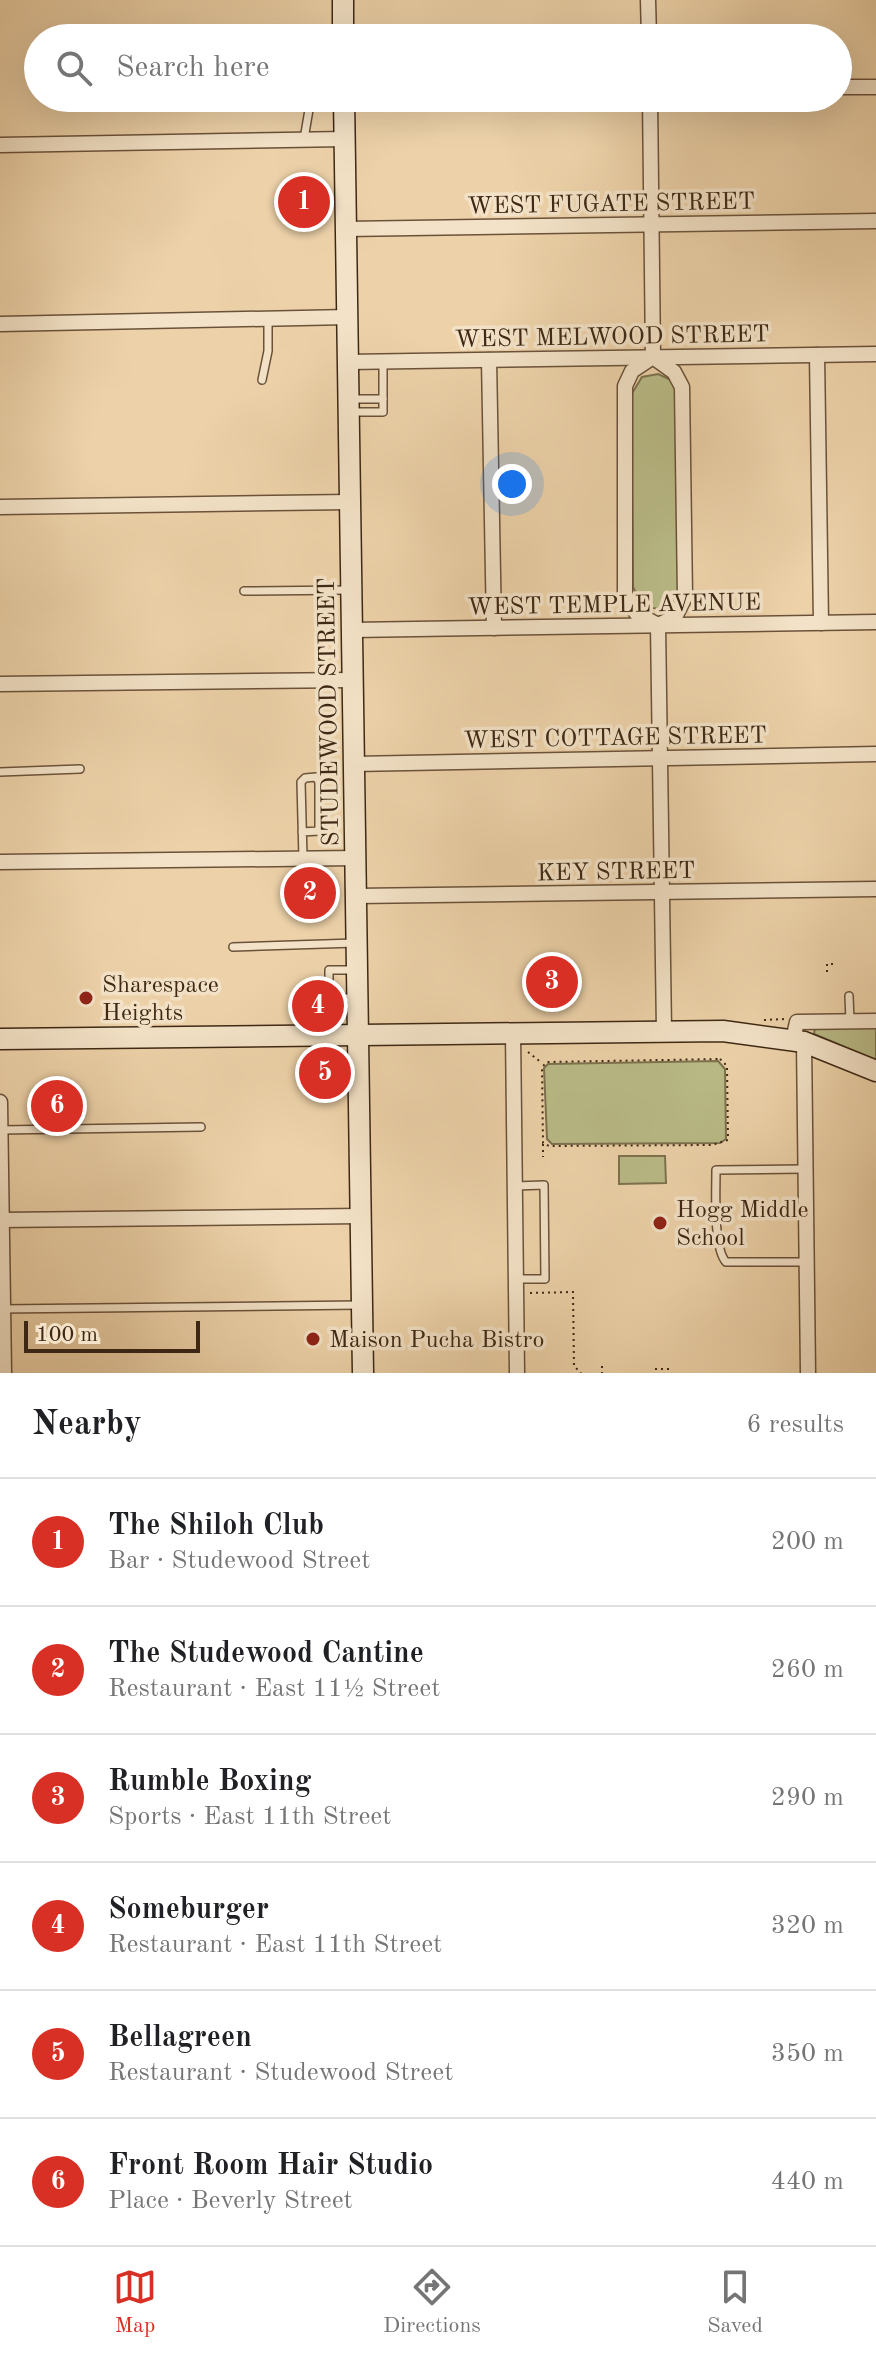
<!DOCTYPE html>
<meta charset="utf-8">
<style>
body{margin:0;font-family:"Old Standard TT",serif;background:#f2f2f2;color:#202124}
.scale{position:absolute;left:24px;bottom:20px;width:176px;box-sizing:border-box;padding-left:8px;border:4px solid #3e2815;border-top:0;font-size:22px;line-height:28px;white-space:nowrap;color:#3e2815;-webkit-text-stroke:6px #f3e2c7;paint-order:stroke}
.you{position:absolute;left:512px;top:484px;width:28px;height:28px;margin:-20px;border:6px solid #fff;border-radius:50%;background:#1a73e8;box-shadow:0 0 0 12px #1a73e833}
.badge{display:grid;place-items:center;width:52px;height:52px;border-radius:50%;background:#d93025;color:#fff;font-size:26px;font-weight:700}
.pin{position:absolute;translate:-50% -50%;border:4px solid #fff;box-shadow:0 2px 8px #0006}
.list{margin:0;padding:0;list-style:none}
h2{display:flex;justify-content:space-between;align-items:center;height:104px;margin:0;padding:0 32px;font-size:34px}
h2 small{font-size:26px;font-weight:400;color:#757577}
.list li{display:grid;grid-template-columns:52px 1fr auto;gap:24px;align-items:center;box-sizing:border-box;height:128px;padding:0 32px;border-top:2px solid #e0e0e0}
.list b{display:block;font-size:30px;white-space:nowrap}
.list p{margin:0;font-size:26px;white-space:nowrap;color:#757577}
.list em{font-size:26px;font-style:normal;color:#757577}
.icon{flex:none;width:44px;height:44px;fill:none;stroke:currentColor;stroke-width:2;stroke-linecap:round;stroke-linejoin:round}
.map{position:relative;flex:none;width:876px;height:1373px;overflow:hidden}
.search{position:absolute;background:#fff;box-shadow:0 8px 32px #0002;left:24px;right:24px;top:24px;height:88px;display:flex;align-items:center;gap:20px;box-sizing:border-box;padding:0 28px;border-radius:44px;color:#757577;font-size:30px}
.sheet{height:872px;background:#fff}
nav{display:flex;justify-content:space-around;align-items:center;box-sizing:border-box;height:112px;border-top:2px solid #e0e0e0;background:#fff;font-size:22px;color:#757577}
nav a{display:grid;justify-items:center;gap:4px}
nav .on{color:#d93025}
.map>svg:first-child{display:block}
.green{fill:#b9bb87;stroke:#7c724e;stroke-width:2}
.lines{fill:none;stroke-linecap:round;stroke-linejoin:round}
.lane-casing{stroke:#6a523a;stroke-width:10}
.street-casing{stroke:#6a523a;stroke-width:17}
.secondary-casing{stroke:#3e2815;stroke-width:23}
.path{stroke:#3e2815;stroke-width:2;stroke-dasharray:2 4;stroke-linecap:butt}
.lane{stroke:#f3e2c7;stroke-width:7}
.street{stroke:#f3e2c7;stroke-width:14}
.secondary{stroke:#f3e2c7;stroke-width:20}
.poi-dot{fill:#8f2418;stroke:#f3e2c7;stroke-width:3}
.labels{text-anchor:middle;stroke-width:7;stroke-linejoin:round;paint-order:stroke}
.street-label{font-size:24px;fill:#3e2815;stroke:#f3e2c7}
.poi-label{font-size:24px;fill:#3e2815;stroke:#f3e2c7;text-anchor:start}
</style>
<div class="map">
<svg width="876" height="1373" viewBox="0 0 876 1373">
<rect width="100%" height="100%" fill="#edd2a9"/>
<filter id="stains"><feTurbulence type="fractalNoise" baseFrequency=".0025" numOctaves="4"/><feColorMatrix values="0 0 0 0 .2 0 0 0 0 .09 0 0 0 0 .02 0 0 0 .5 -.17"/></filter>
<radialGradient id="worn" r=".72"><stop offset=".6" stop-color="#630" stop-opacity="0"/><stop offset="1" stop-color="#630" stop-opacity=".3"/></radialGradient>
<g class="green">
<path d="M 658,374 L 671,380 L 677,393 L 680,594 C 671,609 656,613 641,603 L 633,587 L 631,395 L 642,377 Z"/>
<polygon points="876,1026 876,1060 814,1034 815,1027"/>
<polygon points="718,1061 725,1069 726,1139 720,1143 552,1144 547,1139 544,1068 548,1064"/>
<polygon points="619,1156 665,1156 666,1183 619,1184"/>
</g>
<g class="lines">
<g class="lane-casing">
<g id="lane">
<polyline points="304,139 311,98"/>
<polyline points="262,380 268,351 268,319"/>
<polyline points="349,399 383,399"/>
<polyline points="351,412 383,412 383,362"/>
<polyline points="244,591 350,590"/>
<polyline points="0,772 80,769"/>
<polyline points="302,832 319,831 319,782 316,777 305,778 301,782 303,858"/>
<polyline points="233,947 355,943"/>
<polyline points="849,996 850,1021"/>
<polyline points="354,998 329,998 329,970 355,970"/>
<polyline points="0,1130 201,1127"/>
<path d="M 805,1169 L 716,1170 C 716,1191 713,1248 726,1262 L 806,1262"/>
<polyline points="515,1186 544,1185 545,1279 516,1279"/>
<polyline points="1,1309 360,1305"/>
</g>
</g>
<g class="street-casing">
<g id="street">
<polyline points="648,0 649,38"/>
<polyline points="838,87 876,87"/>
<polyline points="650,98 653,357"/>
<polyline points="0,145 345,139"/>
<polyline points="346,229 876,221"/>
<polyline points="0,324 348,317"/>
<polyline points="817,355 821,623"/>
<polygon points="653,357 674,372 682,387 685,597 675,617 658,625 637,614 625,596 625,386 632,371"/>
<polyline points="489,360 494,628"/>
<polyline points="348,362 876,354"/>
<polyline points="0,507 350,502"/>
<polyline points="658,625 664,1031"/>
<polyline points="352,630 876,622"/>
<polyline points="0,684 353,680"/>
<polyline points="354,764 876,754"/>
<polyline points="0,862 356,858"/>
<polyline points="356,896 876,889"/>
<polyline points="513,1033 517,1373"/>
<polyline points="793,1040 797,1022 876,1021"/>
<polyline points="804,1042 808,1373"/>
<polyline points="0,1102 4,1373"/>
<polyline points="0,1220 361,1216"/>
</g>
</g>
<g class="secondary-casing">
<g id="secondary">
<polyline points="343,0 343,38"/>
<polyline points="344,98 363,1373"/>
<polyline points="0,1039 723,1031 804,1042 876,1071"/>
</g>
</g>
<g class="path">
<polyline points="827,972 827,964 834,964"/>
<polyline points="764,1020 785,1019"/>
<polyline points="528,1052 542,1063"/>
<polygon points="720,1059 727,1066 728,1140 712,1145 549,1146 543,1143 542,1067 547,1062"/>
<polyline points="543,1144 543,1157"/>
<polyline points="530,1293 573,1292 574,1366 581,1373"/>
<polyline points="602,1366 602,1373"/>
<polyline points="656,1368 656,1373"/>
<polyline points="662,1368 662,1373"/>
<polyline points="668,1368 668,1373"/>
</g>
<use href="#lane" class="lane"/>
<use href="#street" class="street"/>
<use href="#secondary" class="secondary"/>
</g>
<g class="poi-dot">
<circle cx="86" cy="998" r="8"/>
<circle cx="660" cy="1223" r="8"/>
<circle cx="313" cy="1339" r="8"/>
</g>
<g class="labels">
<g class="street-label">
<text transform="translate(611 203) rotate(-1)" y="8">WEST FUGATE STREET</text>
<text transform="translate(612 336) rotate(-1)" y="8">WEST MELWOOD STREET</text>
<text transform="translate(614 604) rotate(-1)" y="8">WEST TEMPLE AVENUE</text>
<text transform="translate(328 712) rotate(-91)" y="8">STUDEWOOD STREET</text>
<text transform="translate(615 737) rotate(-1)" y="8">WEST COTTAGE STREET</text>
<text transform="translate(616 871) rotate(-1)" y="8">KEY STREET</text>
</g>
<g class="poi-label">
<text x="102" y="992">Sharespace<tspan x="102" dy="28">Heights</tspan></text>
<text x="676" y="1217">Hogg Middle<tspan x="676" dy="28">School</tspan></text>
<text x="329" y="1347">Maison Pucha Bistro</text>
</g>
</g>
<rect width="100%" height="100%" filter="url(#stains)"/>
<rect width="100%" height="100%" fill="url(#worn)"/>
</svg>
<div class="scale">100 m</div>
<div class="you"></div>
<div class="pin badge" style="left:304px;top:202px">1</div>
<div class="pin badge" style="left:310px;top:893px">2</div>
<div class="pin badge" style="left:552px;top:982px">3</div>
<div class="pin badge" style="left:318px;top:1006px">4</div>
<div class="pin badge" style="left:325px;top:1073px">5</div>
<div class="pin badge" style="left:57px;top:1106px">6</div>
<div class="search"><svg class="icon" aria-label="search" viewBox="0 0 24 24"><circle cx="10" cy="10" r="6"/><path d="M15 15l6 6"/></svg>Search here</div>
</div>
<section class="sheet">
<h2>Nearby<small>6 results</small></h2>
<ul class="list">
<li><span class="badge">1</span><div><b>The Shiloh Club</b><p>Bar · Studewood Street</p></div><em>200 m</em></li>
<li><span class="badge">2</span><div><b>The Studewood Cantine</b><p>Restaurant · East 11½ Street</p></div><em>260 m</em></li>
<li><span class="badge">3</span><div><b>Rumble Boxing</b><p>Sports · East 11th Street</p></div><em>290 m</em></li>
<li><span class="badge">4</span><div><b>Someburger</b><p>Restaurant · East 11th Street</p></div><em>320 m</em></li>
<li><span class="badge">5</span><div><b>Bellagreen</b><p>Restaurant · Studewood Street</p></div><em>350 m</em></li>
<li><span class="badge">6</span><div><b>Front Room Hair Studio</b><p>Place · Beverly Street</p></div><em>440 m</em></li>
</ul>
</section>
<nav>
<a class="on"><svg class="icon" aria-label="map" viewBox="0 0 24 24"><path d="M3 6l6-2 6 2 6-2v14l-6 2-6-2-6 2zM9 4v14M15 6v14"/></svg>Map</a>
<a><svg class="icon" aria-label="directions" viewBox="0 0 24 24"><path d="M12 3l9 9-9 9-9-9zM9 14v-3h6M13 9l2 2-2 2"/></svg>Directions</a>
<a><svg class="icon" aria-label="saved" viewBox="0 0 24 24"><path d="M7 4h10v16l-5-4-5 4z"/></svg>Saved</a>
</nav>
